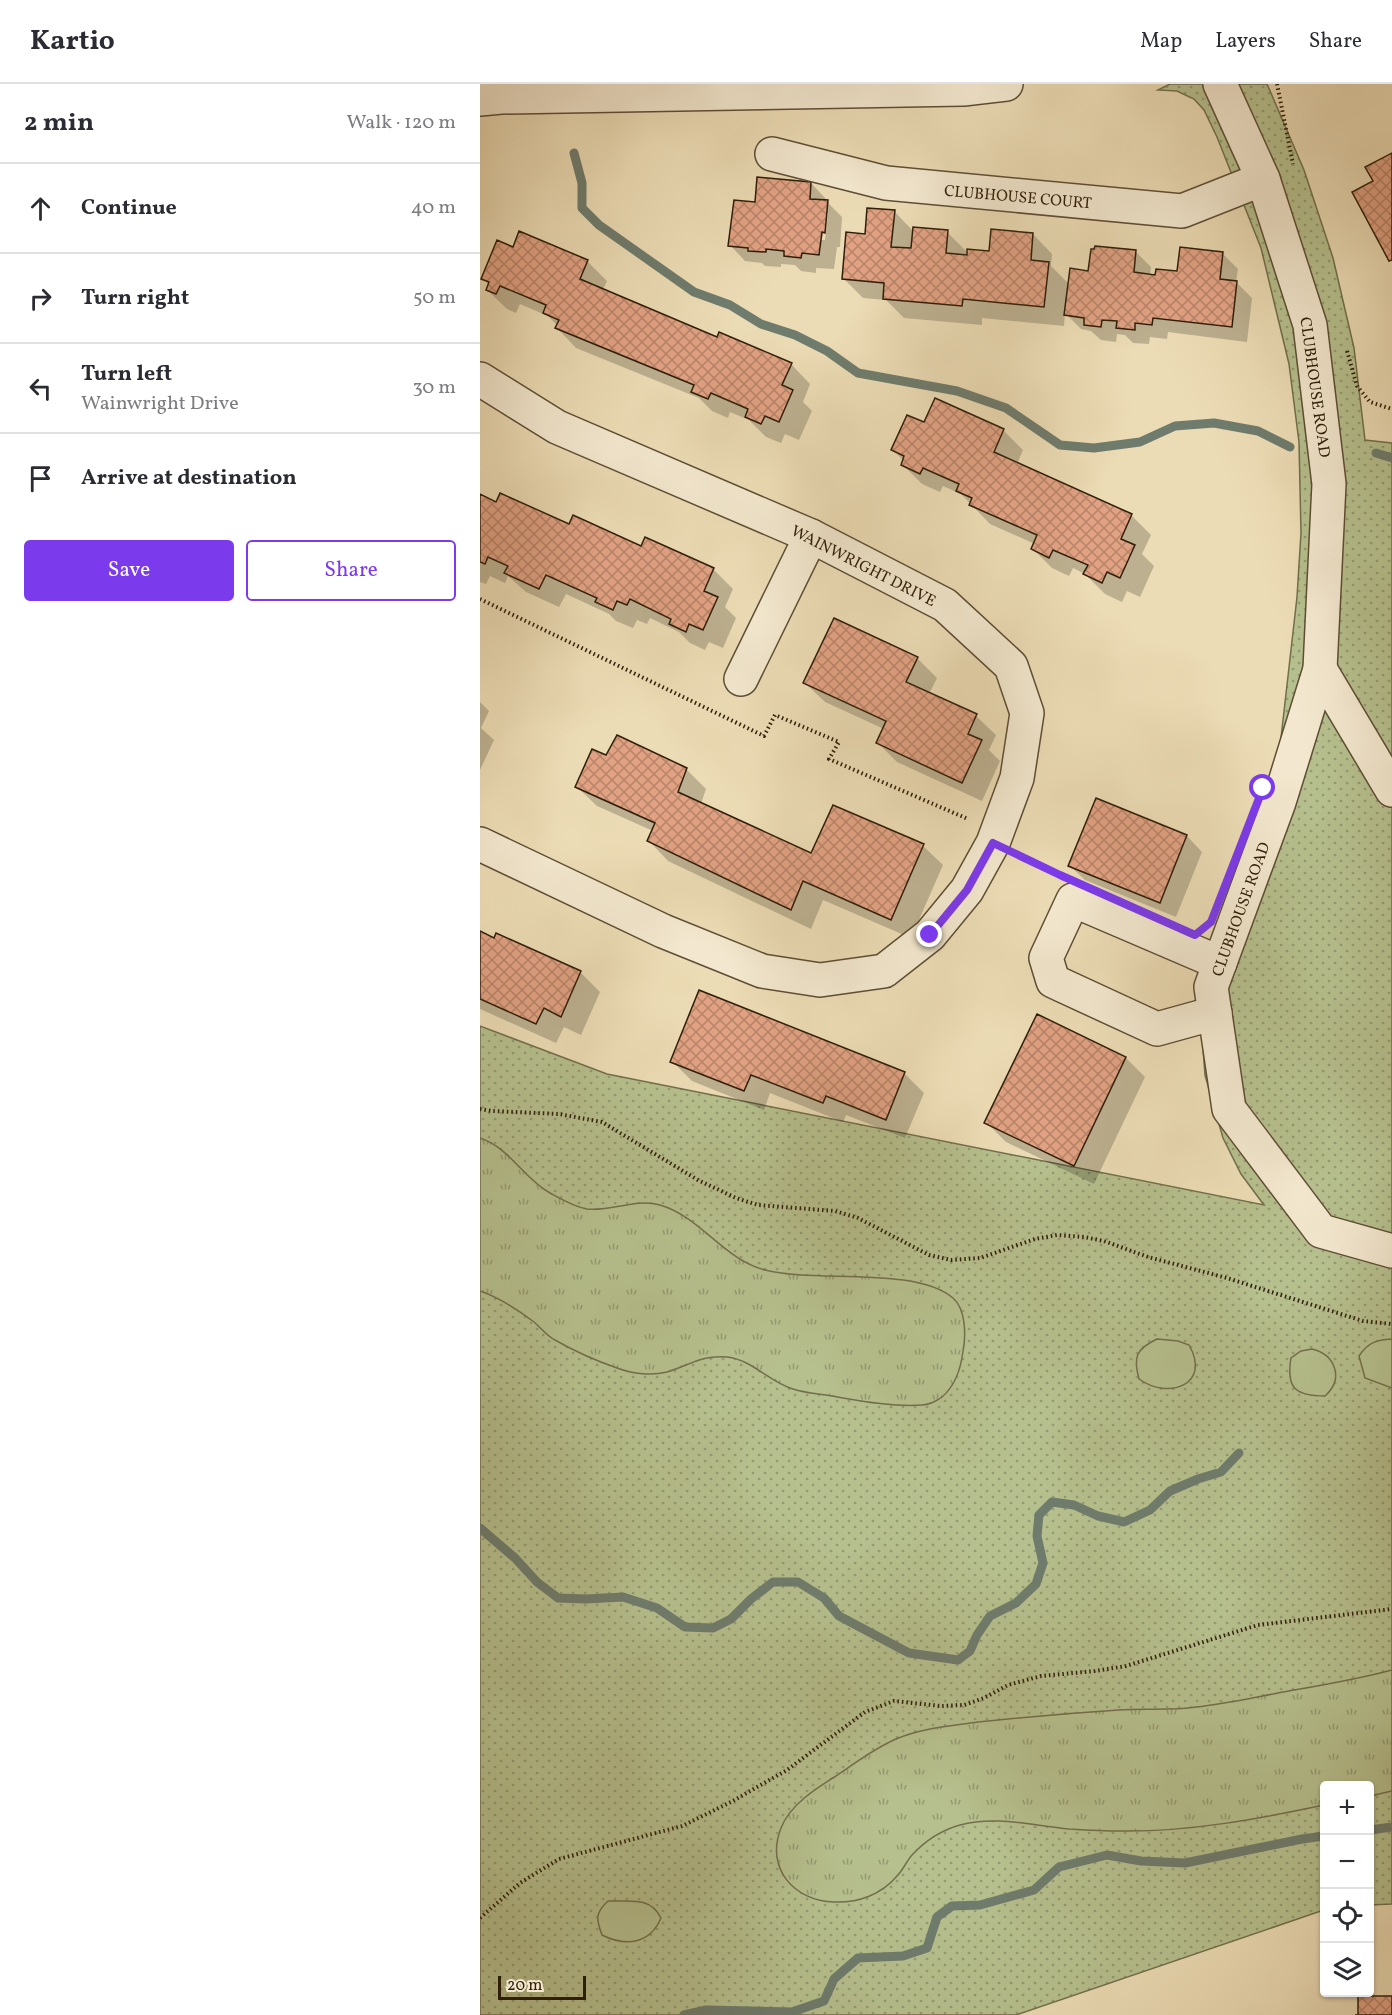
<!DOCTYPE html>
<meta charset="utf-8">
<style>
body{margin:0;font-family:Vollkorn,serif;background:#f7f7f7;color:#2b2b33}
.controls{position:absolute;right:18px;bottom:18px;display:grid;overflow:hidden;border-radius:6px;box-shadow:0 2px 4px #0004}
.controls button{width:54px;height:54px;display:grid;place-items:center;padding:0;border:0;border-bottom:2px solid #e1e1e2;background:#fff;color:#2b2b33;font:30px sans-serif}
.scale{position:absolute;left:18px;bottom:15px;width:88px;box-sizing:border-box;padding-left:6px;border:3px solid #2f1e09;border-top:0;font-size:16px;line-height:21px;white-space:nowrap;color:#2f1e09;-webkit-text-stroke:4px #f3e8cf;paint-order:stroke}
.stop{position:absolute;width:18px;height:18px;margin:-14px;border:4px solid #7c3aed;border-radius:50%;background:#fff}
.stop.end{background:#7c3aed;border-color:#fff;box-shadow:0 2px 6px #0008}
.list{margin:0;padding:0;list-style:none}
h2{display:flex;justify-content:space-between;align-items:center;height:78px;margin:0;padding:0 24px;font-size:26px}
h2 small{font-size:20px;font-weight:400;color:#7c7c81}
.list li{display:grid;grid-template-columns:39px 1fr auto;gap:18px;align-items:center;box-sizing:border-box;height:90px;padding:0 24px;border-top:2px solid #e1e1e2}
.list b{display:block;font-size:22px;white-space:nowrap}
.list p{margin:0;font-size:20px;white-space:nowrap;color:#7c7c81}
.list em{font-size:20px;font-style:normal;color:#7c7c81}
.actions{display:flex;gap:12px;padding:18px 24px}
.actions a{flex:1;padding:14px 0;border:2px solid #7c3aed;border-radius:6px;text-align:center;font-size:21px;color:#7c3aed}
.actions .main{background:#7c3aed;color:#fff}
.icon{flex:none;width:33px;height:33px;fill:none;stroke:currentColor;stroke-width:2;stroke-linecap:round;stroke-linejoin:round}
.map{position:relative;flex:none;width:912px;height:1931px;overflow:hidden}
header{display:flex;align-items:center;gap:36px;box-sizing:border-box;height:84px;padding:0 30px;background:#fff;border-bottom:2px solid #e1e1e2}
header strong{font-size:28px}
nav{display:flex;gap:33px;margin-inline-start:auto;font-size:21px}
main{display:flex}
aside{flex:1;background:#fff}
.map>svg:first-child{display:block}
.grass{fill:url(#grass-dots);stroke:#726f4c;stroke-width:1.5}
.park{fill:url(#park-tufts);stroke:#726f4c;stroke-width:1.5}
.pitch{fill:#b6c08e;stroke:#726f4c;stroke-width:1.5}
.shadow{fill:#0003;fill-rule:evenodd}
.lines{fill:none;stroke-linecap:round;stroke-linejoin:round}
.stream{stroke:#6f7c6d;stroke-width:9}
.building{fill:url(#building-cross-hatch);stroke:#2f1e09;stroke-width:1.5}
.minor-casing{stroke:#5e4e34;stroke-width:36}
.path{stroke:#2f1e09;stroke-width:4;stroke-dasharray:1.5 3;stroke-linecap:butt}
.minor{stroke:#f3e8cf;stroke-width:33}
.route{stroke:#7c3aed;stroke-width:8}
.labels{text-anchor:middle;stroke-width:5;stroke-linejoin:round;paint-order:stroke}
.street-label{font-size:16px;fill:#2f1e09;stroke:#f3e8cf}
</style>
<header>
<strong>Kartio</strong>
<nav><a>Map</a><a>Layers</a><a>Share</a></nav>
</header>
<main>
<aside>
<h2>2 min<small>Walk · 120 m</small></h2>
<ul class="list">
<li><svg class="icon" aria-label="ahead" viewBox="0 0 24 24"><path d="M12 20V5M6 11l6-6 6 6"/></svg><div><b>Continue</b></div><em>40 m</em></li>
<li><svg class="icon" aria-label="right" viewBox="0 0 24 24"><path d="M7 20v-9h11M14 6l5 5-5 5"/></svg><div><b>Turn right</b></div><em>50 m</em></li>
<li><svg class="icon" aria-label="left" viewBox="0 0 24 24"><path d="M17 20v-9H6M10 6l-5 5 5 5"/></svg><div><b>Turn left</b><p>Wainwright Drive</p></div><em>30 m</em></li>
<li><svg class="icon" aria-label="arrive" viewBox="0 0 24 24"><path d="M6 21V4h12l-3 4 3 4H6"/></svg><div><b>Arrive at destination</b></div></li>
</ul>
<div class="actions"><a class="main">Save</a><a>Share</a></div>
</aside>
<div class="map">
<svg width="912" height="1931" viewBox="0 0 912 1931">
<defs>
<pattern id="grass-dots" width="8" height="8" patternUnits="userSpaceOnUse" patternTransform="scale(1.5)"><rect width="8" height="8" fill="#b6c08e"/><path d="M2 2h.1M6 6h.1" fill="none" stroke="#949b72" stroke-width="1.8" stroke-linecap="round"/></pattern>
<pattern id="park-tufts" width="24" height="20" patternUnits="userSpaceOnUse" patternTransform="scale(1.5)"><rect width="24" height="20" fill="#b6c08e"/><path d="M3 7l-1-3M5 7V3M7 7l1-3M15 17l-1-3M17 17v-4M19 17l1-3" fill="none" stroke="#949b72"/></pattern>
<pattern id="building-cross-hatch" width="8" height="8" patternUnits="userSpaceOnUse" patternTransform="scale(1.5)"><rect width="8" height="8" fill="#e1a283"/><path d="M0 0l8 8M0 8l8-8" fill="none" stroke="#b78369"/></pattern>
</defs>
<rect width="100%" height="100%" fill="#ecdcb5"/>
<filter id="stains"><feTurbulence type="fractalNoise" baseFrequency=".00333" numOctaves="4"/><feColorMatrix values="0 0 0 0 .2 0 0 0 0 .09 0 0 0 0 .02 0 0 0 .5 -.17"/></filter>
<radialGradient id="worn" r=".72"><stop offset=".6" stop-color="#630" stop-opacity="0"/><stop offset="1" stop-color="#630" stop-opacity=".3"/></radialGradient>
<polygon class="grass" points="690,0 787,0 824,86 853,174 874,264 885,356 912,359 912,1820 890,1821 890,1702 844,1702 844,1826 536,1931 0,1931 0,942 127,990 784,1121 761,1090 743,1054 725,991 722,951 797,689 817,513 821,449 819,358 809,280 781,164 737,53 724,26 714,15 697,7 678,6"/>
<g class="park">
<path d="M 0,1054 C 30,1064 43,1094 70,1109 C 81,1115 94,1123 107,1125 C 131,1128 155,1114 180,1121 C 221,1133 243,1175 285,1186 C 335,1199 435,1182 473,1214 C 486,1225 486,1252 483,1267 C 481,1284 476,1301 462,1313 C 457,1317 448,1321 442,1321 C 412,1323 381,1317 352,1312 C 339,1310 325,1309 313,1305 C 289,1298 273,1276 247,1273 C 220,1271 211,1281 187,1288 C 172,1292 153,1290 137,1284 C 117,1277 94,1267 75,1256 C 67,1252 61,1244 54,1238 C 37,1225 20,1214 0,1207 Z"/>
<path d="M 912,1586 L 912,1707 L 890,1712 L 890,1702 L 844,1702 L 844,1721 C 778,1735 709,1748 640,1747 C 623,1747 606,1746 589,1745 C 553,1742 516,1731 480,1741 C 462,1746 445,1757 432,1771 C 426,1778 423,1786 417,1792 C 401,1811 378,1819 354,1818 C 314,1817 285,1784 301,1744 C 310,1721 335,1705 356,1692 C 375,1679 395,1664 416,1655 C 442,1644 470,1642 498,1638 C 545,1633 592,1629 639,1626 C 664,1624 691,1627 716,1623 C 744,1620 771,1614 798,1609 C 837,1602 875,1596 912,1586 Z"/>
</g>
<g class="pitch">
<path d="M 677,1255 L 698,1257 L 709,1261 C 732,1301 688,1316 659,1295 C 653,1273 656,1265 677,1255 Z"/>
<path d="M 912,1255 L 912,1304 L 885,1294 L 879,1272 C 888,1258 897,1256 912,1255 Z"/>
<path d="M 832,1265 C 856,1271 864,1295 845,1312 C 815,1312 806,1304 811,1274 L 821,1267 Z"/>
<path d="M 128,1817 C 150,1818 170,1812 181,1834 C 170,1860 146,1863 122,1851 C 116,1835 115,1829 128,1817 Z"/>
</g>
<g class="shadow">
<path d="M 331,99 L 346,115 L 346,117 L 362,133 L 360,163 L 357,163 L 354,185 L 336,184 L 336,189 L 321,187 L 315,181 L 301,180 L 301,183 L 285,182 L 282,179 L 265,177 L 250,161 L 276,119 ZM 345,129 L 348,129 L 345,156 L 342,156 Z"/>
<polygon points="414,127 434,148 467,148 488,169 510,169 553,150 572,170 571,182 590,201 609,188 656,168 671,183 670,192 698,189 743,170 758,185 756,198 772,214 767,258 688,248 687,255 670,253 669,260 653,259 645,251 637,250 636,258 621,256 611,247 601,245 585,229 584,242 502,234 502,241 424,234 406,216 383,214 363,194 386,152"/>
<polygon points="40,149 108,178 127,197 123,206 238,255 311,280 330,300 323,318 332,327 319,356 305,350 301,359 286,353 269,336 250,328 248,334 232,327 219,314 96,264 77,244 78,242 68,232 40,220 36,229 27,225 7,206 9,201 3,194 34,164"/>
<polygon points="444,340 523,346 543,366 537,380 651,431 671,451 662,470 674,482 660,513 647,507 642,518 625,510 605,490 593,484 589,492 572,484 553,465 555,460 510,440 481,410 463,402 460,408 442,400 422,380 424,377 413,366"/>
<polygon points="0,412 17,420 162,464 166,455 234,486 253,505 245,523 256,534 243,564 229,558 225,566 210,559 199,548 170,534 167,540 157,536 153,544 136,537 129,530 86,510 79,523 46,508 28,492 25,499 10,492 6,500 0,498"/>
<polygon points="437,574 457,594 449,610 496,632 516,651 509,666 520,677 502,717 417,678 398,659 404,645 345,618 325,599"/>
<polygon points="0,618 9,627 1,644 14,656 0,686"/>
<polygon points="137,653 207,686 226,705 221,720 332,771 443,762 463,781 431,854 343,816 331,845 188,777 169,757 173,747 117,722 97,703 127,673"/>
<polygon points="707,752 722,768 696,833 605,796 589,781"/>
<polygon points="0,849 100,888 120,908 101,951 84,943 76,959 0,925"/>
<polygon points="646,974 665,993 614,1100 526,1058 506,1038"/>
<polygon points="192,977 424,989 444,1009 425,1054 366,1031 363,1038 290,1009 284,1026 212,997"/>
</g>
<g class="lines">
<g class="stream">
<polyline points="94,69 102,99 102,124 119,141 214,208 250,221 281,240 315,251 347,267 378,289 477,307 526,324 580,361 614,364 660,358 695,342 734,339 778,347 810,363"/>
<polyline points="896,369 912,374"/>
<polyline points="0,1444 35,1474 57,1498 78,1514 106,1515 143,1513 177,1524 205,1543 233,1544 251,1535 271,1515 293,1498 318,1498 344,1514 359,1532 429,1569 478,1576 490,1567 497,1551 510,1532 536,1519 556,1500 563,1479 557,1452 559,1431 572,1418 594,1421 618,1432 644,1438 670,1426 690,1407 718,1395 741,1388 759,1369"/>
<polyline points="890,1746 912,1743"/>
<polyline points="204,1931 226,1926 312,1928 344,1917 354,1895 378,1874 423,1872 447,1864 457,1833 472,1822 500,1821 554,1806 579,1783 627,1771 661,1777 705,1779 822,1755 844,1752"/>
</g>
</g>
<g class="building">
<polygon points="912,69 912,176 909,177 872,108 893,97 885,83"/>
<polygon points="277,93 331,98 330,115 348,116 345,149 342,148 339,171 322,169 321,174 304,172 304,167 286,165 286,168 268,167 268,164 248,162 254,116 275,118"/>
<polygon points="387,124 415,126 411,163 431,164 433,143 468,146 466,169 487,171 487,165 509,167 511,145 553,149 551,176 569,178 564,223 483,215 482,222 403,215 404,199 362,195 366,148 385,150"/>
<polygon points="39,147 108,176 100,195 237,253 239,248 312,279 302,301 313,306 299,338 285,332 281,340 265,333 268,325 231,309 228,315 211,308 214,301 75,244 79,236 63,229 66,221 20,202 16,210 6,206 9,198 1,195 17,156 33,163"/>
<polygon points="615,162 656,166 654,188 675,191 676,185 697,187 700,163 743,168 740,195 757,197 752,243 673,234 672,241 655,239 655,246 636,244 637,237 622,236 621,243 604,241 604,234 584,231 590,184 608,187 611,165 614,165"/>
<polygon points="455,314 524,345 514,368 652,430 641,455 655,461 640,494 627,488 622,499 603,490 608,481 573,466 569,474 551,465 557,451 489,421 492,414 476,407 479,400 443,384 440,390 421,381 424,372 411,366 427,331 444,338"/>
<polygon points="20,409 89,440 93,431 161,462 165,453 234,484 224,507 238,513 223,546 209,540 206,548 189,540 191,535 150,515 147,521 137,517 133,526 115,518 117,514 66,491 59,505 24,489 28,482 8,473 5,480 0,478 0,410 16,418"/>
<polygon points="354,534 438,573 426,598 497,630 488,650 502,656 482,699 396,659 406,637 323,599"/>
<polygon points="137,651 207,684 198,708 331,769 353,721 444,760 411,836 323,797 311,826 167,757 175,739 95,703 112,665 126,671"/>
<polygon points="616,714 707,751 680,819 588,782"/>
<polygon points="0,847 14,854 16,849 101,887 81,933 64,924 56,940 0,915"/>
<polygon points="219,906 425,988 406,1036 346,1012 343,1019 271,991 264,1007 190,978"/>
<polygon points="557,930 646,973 594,1082 504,1039"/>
<polygon points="878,1912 912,1912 912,1931 875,1931 878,1931"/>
</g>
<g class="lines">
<g class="minor-casing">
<g id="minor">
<polyline points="740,0 783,95 830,241 849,400 840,585 799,718 731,903 749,1025 841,1147 912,1167"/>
<polyline points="0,15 21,13 483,5 526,0"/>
<polyline points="292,70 406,99 702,127 783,95"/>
<polyline points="0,295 77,343 331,452 465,521 531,582 547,629 537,694 513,759 487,806 450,851 404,887 340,896 282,887 183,847 0,760"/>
<polyline points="840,585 912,706"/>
<polyline points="261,595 331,452"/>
<polyline points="735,929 677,945 573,897 566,874 593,816 740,879"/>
</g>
</g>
<g class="path">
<polyline points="797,0 813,80"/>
<polyline points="867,267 877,302 890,318 912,325"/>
<polyline points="0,515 284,652 295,631 359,658 349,675 488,735"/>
<polyline points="540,772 577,790"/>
<polyline points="0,1025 12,1027 79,1030 122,1038 218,1096 256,1114 278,1121 355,1127 378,1134 449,1171 471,1176 500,1174 555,1155 577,1151 604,1153 624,1157 668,1173 747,1194 883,1237 912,1240"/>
<polyline points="0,1834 40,1799 79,1775 202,1742 251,1718 307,1686 385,1628 414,1617 461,1622 484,1621 504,1614 528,1601 561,1592 615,1587 646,1582 778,1541 912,1525"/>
</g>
<use href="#minor" class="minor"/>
</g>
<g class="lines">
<polyline class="route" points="450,851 487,806 513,759 580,791 715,851 731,838 783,704"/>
</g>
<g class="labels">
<g class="street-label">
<text transform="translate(538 112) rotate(5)" y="6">CLUBHOUSE COURT</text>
<text transform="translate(836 303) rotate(82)" y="6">CLUBHOUSE ROAD</text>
<text transform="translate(384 481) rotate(27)" y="6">WAINWRIGHT DRIVE</text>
<text transform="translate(760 825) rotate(-70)" y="6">CLUBHOUSE ROAD</text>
</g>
</g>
<rect width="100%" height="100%" filter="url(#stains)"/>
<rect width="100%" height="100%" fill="url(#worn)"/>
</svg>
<div class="controls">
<button>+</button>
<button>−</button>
<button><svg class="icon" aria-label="locate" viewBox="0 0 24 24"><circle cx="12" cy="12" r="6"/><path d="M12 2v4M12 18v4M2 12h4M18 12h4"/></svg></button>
<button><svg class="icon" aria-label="layers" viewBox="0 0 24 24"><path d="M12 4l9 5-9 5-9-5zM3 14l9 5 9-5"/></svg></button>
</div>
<div class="scale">20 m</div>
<div class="stop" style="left:783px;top:704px"></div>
<div class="stop end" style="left:450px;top:851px"></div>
</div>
</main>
